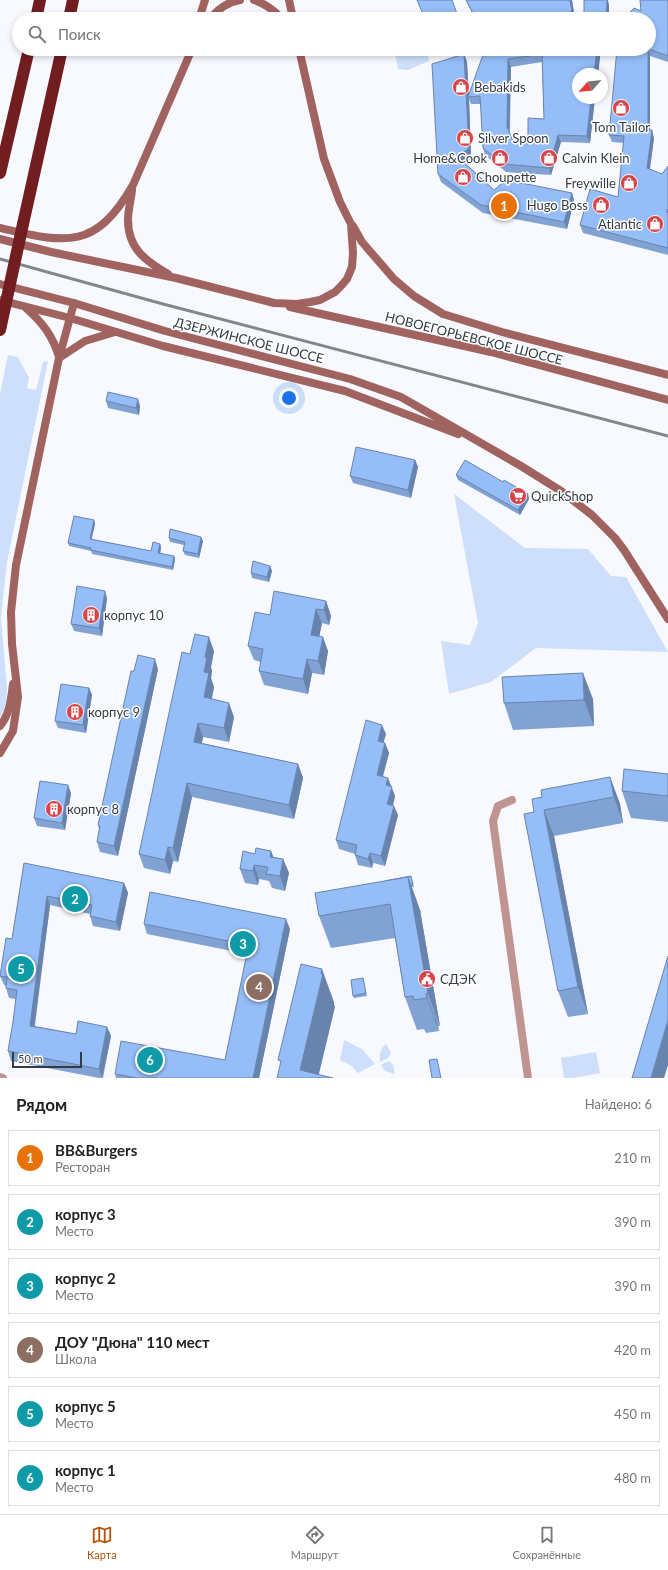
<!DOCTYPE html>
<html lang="ru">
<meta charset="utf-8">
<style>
body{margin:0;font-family:Lato,sans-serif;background:#f6f6f6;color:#222}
.compass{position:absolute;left:572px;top:68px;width:36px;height:36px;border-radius:50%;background:#fff;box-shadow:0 2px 6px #0003;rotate:243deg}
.scale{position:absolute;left:12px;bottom:10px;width:70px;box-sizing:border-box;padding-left:4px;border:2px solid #353b43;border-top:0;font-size:11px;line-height:14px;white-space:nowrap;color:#353b43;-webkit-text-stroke:3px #fff;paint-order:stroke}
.you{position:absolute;left:289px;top:398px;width:14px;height:14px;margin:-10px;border:3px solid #fff;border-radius:50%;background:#1a73e8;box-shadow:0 0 0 6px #1a73e833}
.badge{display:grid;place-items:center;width:26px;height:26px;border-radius:50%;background:#b45309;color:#fff;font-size:13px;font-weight:700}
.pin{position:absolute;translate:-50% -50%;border:2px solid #fff;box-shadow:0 1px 4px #0006}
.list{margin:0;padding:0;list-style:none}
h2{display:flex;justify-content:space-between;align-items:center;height:52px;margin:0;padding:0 16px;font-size:17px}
h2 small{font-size:13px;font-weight:400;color:#767676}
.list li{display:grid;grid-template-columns:26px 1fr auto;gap:12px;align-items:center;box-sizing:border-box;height:56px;margin:0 8px 8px;padding:0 8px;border:1px solid #e0e0e0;border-radius:0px}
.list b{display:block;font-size:15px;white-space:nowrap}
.list p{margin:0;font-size:13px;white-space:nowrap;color:#767676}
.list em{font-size:13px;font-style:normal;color:#767676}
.icon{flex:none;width:22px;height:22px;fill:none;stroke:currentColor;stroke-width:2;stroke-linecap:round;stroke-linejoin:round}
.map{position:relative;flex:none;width:668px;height:1078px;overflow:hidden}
.search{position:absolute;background:#fff;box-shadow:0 2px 6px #0003;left:12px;right:12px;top:12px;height:44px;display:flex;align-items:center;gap:10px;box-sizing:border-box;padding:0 14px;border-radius:22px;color:#767676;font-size:15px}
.sheet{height:436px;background:#fff}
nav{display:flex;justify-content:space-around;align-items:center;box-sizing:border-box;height:56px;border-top:1px solid #e0e0e0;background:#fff;font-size:11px;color:#767676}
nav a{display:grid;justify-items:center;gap:2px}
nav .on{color:#b45309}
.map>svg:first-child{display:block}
.green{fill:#cddffb}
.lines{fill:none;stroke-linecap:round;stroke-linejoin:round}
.street{stroke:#c09491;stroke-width:8}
.secondary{stroke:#a06360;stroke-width:8}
.highway{stroke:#721d20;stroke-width:12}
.rail{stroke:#82868d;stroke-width:3}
.highway-bridge{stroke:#721d20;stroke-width:12}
.wall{fill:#80a3d4;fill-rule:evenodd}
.shaded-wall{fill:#6884ad}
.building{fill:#95bdf7;stroke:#6884ad;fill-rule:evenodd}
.labels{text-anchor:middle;stroke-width:3;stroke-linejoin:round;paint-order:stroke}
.poi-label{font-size:13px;fill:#353b43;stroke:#fff;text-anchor:start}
.street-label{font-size:13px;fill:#353b43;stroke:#fff}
</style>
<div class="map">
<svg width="668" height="1078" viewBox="0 0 668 1078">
<rect width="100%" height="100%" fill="#f7f9fe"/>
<g class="green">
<polygon points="394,49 427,49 429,61 408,70 398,69"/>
<polygon points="8,355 18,357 29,378 27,388 36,390 43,362 48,361 7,562 1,618 7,689 6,703 0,718 0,394"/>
<polygon points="454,494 525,548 588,549 611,576 626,577 668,652 536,648 491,682 449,694 441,641 470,645 478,623"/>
<polygon points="344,1040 362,1049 375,1064 358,1073 352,1066 340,1060"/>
<path d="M 386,1044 L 391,1053 L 388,1058 L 380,1062 C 379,1054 380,1049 386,1044 Z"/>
<polygon points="596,1052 600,1073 573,1078 564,1078 561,1058"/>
<polygon points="389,1061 393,1065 395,1074 385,1071 381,1065"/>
</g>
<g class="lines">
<g class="street">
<polyline points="512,800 498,806 493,821 528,1078"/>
<polyline points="0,1077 3,1078"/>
</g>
<g class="secondary">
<path d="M 254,0 C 266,4 274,10 282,19"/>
<polyline points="289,0 293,19"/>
<polyline points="199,19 205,0"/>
<path d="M 210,19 C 218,9 227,2 240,0"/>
<path d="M 132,190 C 131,200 128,210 128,220 C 128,249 146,261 168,274"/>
<polyline points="353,226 362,242 394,279 414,296 443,314 502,332 668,375"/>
<path d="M 0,228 C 66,243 95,251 133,185 L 192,49"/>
<polyline points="0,239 51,252 176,278 274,303 297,304 310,302 320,300 335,292 341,286 347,279 352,267 353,253 351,224 340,202 324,159 299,49"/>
<polyline points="0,284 74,303 165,331 350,379 401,397 521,466 561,491 592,515 615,538 624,550 668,619"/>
<polyline points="0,300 70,318 163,346 345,391 458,434"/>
<polyline points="290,307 491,352 668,400"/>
<path d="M 26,308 C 42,322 53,336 59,357"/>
<polyline points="59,358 85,341 115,332"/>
<path d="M 0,726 C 10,714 11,699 13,684"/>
<polyline points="0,753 13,731 18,697 12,644 11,612 16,565 59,358 74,303"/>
</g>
<g class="highway">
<polyline points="36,19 40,0"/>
<polyline points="69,19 73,0"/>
<polyline points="0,173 29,49"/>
<polyline points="23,224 62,49"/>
</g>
<polyline class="rail" points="0,259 163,304 668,436"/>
<polyline class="highway-bridge" points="0,330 23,224"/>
</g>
<g class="wall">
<polygon points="466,0 572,0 575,19 475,19"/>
<polygon points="668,0 668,62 650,56 650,130 654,138 650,169 662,174 668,166 668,255 583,233 580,225 618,197 624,143 612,142 609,135 641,11"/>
<polygon points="437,49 449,49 438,52"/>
<path d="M 485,49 L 601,49 L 598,74 L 578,74 L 578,98 L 595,98 L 590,143 L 561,142 L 551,175 L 506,172 L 485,155 L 483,148 L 481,104 L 471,104 L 469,99 L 471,155 L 464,162 L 494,190 L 572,193 L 574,201 L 567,229 L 483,213 L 441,182 L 438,174 L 464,54 L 467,62 L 469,95 ZM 542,62 L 544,119 L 528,144 L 513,141 L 510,133 L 511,67 Z"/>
<polygon points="106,401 140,406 139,415 108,408"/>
<polygon points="415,460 418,467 411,498 353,483 350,476"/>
<polygon points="456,475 528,494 529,499 520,515 458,480"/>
<polygon points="94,520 95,524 91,539 151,551 160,544 161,547 160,553 174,556 175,559 173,570 92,554 91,551 69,546 68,543"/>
<polygon points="169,538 203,541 199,558 185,555 183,551 184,545 170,542"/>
<polygon points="270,566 272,571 269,582 252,578 251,573"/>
<polygon points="107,598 102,636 74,631 71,624"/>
<polygon points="326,601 331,616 329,625 322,623 319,636 328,651 324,675 312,673 308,694 264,685 259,671 261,662 254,660 248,646 270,615"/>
<polygon points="214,651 211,667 212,671 211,678 214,687 212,699 234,717 229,742 203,737 202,743 298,764 303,778 294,819 192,797 178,862 173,861 170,874 144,868 139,854 190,654"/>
<polygon points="158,669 118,856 100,852 97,842 99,829 98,825 134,671"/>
<polygon points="89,688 92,695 86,733 58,728 55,721"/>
<polygon points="593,699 594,726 513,730 504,703"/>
<polygon points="386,734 383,743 385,743 389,753 383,777 391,786 395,796 393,805 398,815 385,866 373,863 372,868 358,865 355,855 355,854 339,849 336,840"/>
<polygon points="668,774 668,822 631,818 622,791"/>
<polygon points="610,777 620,804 623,823 554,836 588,1014 568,1017 558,991 534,812 542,797"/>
<polygon points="71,793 65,830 37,826 34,818"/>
<polygon points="274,857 283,859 289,873 285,891 272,888 269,881 259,879 258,885 245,883 240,869"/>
<polygon points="24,863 124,883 128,893 120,931 93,926 90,916 90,914 50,905 35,1026 76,1034 107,1027 111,1036 103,1078 99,1078 11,1061 8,1051 13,1022 16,999 9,998 6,988 6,986 4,985 0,976 12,939"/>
<polygon points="411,876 414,887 412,887 420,910 440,1026 438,1026 439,1031 426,1033 424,1029 417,1030 405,997 395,938 331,948 319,916"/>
<polygon points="144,924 290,929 259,1078 116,1078 115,1074 225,1060 247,954 147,934"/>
<polygon points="363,978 367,996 354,998 353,996"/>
</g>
<g class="shaded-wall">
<polygon points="570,0 572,0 575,19 572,12"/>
<polygon points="607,0 608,0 609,5 609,19 606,19"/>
<polygon points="597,49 601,49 598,74 594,74"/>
<polygon points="648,49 650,56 650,137 648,130"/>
<polygon points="464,54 467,62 469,97 468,97 469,99 471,155 461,165 458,157"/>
<polygon points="508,59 511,67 509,135 507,127"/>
<polygon points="591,98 595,98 590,143 587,136"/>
<polygon points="652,130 654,138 649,175 647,168"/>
<polygon points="558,135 561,142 551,175 549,168"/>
<polygon points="572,193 574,201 567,229 564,222"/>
<polygon points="138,399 140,406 139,415 136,408"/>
<polygon points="415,460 418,467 411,498 408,490"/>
<polygon points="528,494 529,499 520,515 518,510"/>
<polygon points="94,520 95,524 91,542 90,539"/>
<polygon points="201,537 203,541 199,558 198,554"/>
<polygon points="160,544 161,547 160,556 158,553"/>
<polygon points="174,556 175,559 173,570 172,567"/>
<polygon points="270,566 272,571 269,582 267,577"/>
<polygon points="105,591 107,598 102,636 99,628"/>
<polygon points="326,601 331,616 329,625 324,610"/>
<polygon points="316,609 322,623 317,649 311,635"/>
<polygon points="209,637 214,651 211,667 212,671 211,678 214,687 209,711 204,697 205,657"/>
<polygon points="323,637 328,651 324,675 318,661"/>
<polygon points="155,659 158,669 118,856 114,846"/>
<polygon points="307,659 312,673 308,694 303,679"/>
<polygon points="583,673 593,699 594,726 584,700"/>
<polygon points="89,688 92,695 86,733 83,725"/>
<polygon points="229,703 234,717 229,742 224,728"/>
<polygon points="198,723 203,737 199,756 194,742"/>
<polygon points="382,725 386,734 381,751 378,741"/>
<polygon points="385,743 389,753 380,785 377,775"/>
<polygon points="298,764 303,778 294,819 289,805"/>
<polygon points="610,777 620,804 623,823 614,797"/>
<polygon points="388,778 395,796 391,814 387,804 386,785"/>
<polygon points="187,783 192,797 178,862 173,848"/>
<polygon points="68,785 71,793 65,830 62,823"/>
<polygon points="394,806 398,815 385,866 381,856"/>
<polygon points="544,810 554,836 588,1014 578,987"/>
<polygon points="168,847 173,861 170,874 165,860"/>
<polygon points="271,851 277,865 270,857"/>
<polygon points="370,853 373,863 372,868 368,859"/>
<polygon points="283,859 289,873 285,891 280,876"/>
<polygon points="254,865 259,879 258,885 253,871"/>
<polygon points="408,877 420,910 440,1026 428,993"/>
<polygon points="124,883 128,893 120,931 116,922"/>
<polygon points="47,896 50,905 33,1035 30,1026"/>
<polygon points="286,919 290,929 259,1078 253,1078"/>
<polygon points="322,969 334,1002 334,1004 335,1007 318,1078 300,1070"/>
<polygon points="426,994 438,1026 439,1031 427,998"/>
<polygon points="668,1020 668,1065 664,1078 651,1078"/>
<polygon points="107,1027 111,1036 102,1078 99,1069"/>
</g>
<g class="building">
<polygon points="417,0 452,0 459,19 425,19"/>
<polygon points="466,0 570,0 572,12 518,19 476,19"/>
<polygon points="584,0 607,0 606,19 584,19"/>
<polygon points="640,0 668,0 668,56 649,49 649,19 624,19 634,8 641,11"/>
<path d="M 485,49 L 597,49 L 594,74 L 578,74 L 578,98 L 591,98 L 587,136 L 558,135 L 549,168 L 503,164 L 483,148 L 480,96 L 468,97 ZM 542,54 L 544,119 L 528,118 L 528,144 L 513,141 L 507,127 L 508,59 Z"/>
<polygon points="617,49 648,49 648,130 652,130 647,168 662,174 668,166 668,209 666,211 668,213 668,248 580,225 590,189 618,197 624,136 609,135"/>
<polygon points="464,54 469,148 458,157 494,190 506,180 572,193 564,222 481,205 438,174 432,64"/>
<polygon points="108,392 138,399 136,408 106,401"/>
<polygon points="356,447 415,460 408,490 350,476"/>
<polygon points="465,460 503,482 504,480 528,494 518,510 456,475"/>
<polygon points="74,516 94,520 90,539 151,551 153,542 160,544 158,553 174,556 172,567 91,550 91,548 68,543"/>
<polygon points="170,529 201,537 198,554 183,551 185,542 169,538"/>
<polygon points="253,561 270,566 267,577 251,573"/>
<polygon points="77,586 105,591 99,628 71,624"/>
<polygon points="274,591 326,601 324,610 316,609 311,635 323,637 318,661 307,659 303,679 259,671 263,649 248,646 255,612 270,615"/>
<polygon points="195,634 209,637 205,657 207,658 204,672 209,673 204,697 229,703 224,728 198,723 194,742 298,764 289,805 187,783 173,848 168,847 165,860 139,854 182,652 190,654"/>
<polygon points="138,655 155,659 114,846 97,842 100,826 98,825 131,671 134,671"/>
<polygon points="583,673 584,700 504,703 502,677"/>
<polygon points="61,684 89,688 83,725 55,721"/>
<polygon points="366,720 382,725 378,741 385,743 377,775 388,778 386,785 392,787 387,804 394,806 381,856 370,853 368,859 355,855 357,845 336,840"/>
<polygon points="624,769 668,774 668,796 622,791"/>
<polygon points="610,777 614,797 544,810 578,987 558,991 524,814 534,812 532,799 542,797 541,790"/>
<polygon points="40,781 68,785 62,823 34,818"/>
<polygon points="256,848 271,851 270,857 283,859 280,876 266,874 268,867 254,865 253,871 240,869 243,851 255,854"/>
<polygon points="24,863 124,883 116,922 90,916 92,905 47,896 30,1026 76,1034 78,1021 107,1027 99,1069 8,1051 13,1022 17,990 6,988 7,977 0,976 6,938 12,939"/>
<polygon points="411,876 413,884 411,885 408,877 385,881"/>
<polygon points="408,877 428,993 426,994 427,998 414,1000 413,996 405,997 390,904 319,916 315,893"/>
<polygon points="150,892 286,919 253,1078 138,1078 115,1074 121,1041 225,1060 245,963 248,945 144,924"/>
<polygon points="668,956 668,1020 651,1078 632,1078"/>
<polygon points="301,964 322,969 321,974 323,974 300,1070 333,1078 277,1078 281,1061 278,1060"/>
<polygon points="363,978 366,993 353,996 351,980"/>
<polygon points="437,1059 441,1078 432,1078 429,1060"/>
</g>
<defs>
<g id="shop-disc" transform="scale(0.9)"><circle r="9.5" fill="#d64649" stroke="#fff"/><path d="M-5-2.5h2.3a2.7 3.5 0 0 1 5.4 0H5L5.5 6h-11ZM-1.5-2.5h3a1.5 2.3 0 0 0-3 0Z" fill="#fff"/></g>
<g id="supermarket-disc" transform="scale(0.9)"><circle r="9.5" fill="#d64649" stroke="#fff"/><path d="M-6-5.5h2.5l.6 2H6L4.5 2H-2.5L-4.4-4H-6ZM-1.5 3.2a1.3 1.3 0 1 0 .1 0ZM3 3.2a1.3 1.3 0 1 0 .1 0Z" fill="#fff"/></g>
<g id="building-disc" transform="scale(0.9)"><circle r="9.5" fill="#d64649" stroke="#fff"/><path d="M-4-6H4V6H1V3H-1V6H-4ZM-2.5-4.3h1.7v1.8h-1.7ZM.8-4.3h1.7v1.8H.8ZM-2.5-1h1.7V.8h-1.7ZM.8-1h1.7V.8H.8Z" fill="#fff"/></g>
<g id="civic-disc" transform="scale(0.9)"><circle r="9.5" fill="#d64649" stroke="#fff"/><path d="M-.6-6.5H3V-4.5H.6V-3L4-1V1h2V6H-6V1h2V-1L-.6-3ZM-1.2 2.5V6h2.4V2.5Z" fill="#fff"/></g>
</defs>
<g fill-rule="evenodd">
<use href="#shop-disc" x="461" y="87"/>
<use href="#shop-disc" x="621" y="108"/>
<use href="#shop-disc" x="465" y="138"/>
<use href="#shop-disc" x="500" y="158"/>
<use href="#shop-disc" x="549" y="158"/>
<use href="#shop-disc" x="463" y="177"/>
<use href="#shop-disc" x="629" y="183"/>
<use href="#shop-disc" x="601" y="205"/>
<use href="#shop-disc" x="655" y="224"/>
<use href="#supermarket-disc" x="518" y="496"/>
<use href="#building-disc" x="91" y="615"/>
<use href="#building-disc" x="75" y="712"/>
<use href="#building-disc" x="54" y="809"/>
<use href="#civic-disc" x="427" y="979"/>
</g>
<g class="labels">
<g class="poi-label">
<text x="474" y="92">Bebakids</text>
<text x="621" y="132" text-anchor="middle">Tom Tailor</text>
<text x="478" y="143">Silver Spoon</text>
<text x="487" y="163" text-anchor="end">Home&amp;Cook</text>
<text x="562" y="163">Calvin Klein</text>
<text x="476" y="182">Choupette</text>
<text x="616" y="188" text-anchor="end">Freywille</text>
<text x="588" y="210" text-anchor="end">Hugo Boss</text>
<text x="642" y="229" text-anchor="end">Atlantic</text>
<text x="531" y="501">QuickShop</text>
<text x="104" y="620">корпус 10</text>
<text x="88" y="717">корпус 9</text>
<text x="67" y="814">корпус 8</text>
<text x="440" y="984">СДЭК</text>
</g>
<g class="street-label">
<text transform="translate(474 338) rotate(14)" y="5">НОВОЕГОРЬЕВСКОЕ ШОССЕ</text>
<text transform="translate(249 340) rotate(14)" y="5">ДЗЕРЖИНСКОЕ ШОССЕ</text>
</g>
</g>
</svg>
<svg class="compass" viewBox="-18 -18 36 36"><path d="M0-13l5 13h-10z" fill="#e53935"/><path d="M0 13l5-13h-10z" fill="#767676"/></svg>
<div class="scale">50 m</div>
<div class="you"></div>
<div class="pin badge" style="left:504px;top:206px;background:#e8710a">1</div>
<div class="pin badge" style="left:75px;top:899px;background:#0f9aa8">2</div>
<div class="pin badge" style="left:243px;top:944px;background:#0f9aa8">3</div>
<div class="pin badge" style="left:259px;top:987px;background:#8d6e63">4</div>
<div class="pin badge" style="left:21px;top:969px;background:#0f9aa8">5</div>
<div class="pin badge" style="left:150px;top:1060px;background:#0f9aa8">6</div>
<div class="search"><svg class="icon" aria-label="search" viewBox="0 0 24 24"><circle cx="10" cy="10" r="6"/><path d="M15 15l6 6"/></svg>Поиск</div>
</div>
<section class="sheet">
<h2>Рядом<small>Найдено: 6</small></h2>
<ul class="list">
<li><span class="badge" style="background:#e8710a">1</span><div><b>BB&amp;Burgers</b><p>Ресторан</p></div><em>210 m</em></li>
<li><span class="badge" style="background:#0f9aa8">2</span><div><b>корпус 3</b><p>Место</p></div><em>390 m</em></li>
<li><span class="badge" style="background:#0f9aa8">3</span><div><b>корпус 2</b><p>Место</p></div><em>390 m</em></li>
<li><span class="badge" style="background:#8d6e63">4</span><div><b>ДОУ &quot;Дюна&quot; 110 мест</b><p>Школа</p></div><em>420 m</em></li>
<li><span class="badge" style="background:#0f9aa8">5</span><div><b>корпус 5</b><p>Место</p></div><em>450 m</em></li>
<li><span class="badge" style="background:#0f9aa8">6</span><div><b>корпус 1</b><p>Место</p></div><em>480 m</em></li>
</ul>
</section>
<nav>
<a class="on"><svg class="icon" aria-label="map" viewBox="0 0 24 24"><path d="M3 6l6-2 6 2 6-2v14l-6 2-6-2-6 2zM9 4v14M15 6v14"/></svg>Карта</a>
<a><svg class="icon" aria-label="directions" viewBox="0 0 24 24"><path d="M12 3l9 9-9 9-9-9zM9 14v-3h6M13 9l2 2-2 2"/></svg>Маршрут</a>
<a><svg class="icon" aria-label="saved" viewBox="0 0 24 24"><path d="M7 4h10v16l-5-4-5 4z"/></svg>Сохранённые</a>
</nav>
